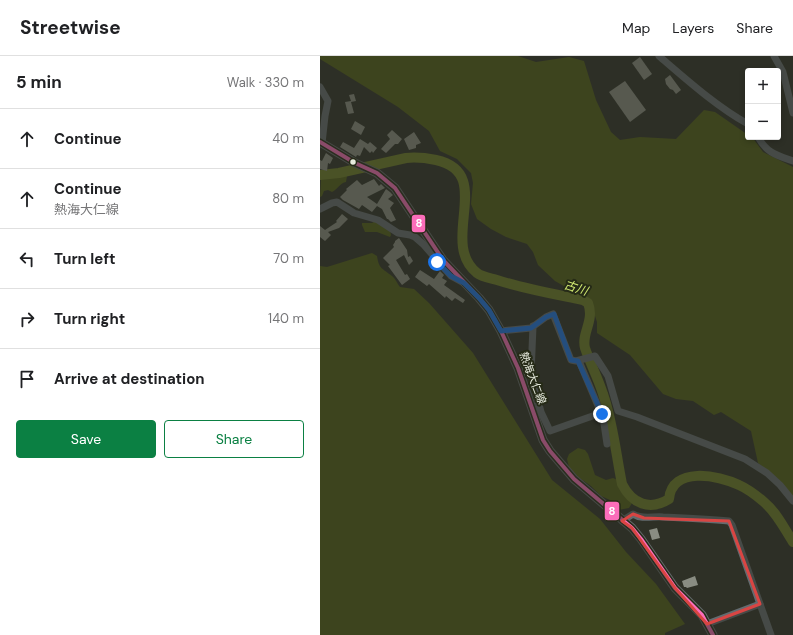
<!DOCTYPE html>
<meta charset="utf-8">
<style>
body{margin:0;font-family:"DM Sans","Noto Sans JP",sans-serif;background:#f6f6f6;color:#202124}
.controls{position:absolute;right:12px;top:12px;display:grid;overflow:hidden;border-radius:4px;box-shadow:0 2px 6px #0003}
.controls button{width:36px;height:36px;display:grid;place-items:center;padding:0;border:0;border-bottom:1px solid #e0e0e0;background:#fff;color:#202124;font:20px sans-serif}
.stop{position:absolute;width:12px;height:12px;margin:-9px;border:3px solid #1a73e8;border-radius:50%;background:#fff}
.stop.end{background:#1a73e8;border-color:#fff;box-shadow:0 1px 4px #0008}
.list{margin:0;padding:0;list-style:none}
h2{display:flex;justify-content:space-between;align-items:center;height:52px;margin:0;padding:0 16px;font-size:17px}
h2 small{font-size:13px;font-weight:400;color:#757577}
.list li{display:grid;grid-template-columns:26px 1fr auto;gap:12px;align-items:center;box-sizing:border-box;height:60px;padding:0 16px;border-top:1px solid #e0e0e0}
.list b{display:block;font-size:15px;white-space:nowrap}
.list p{margin:0;font-size:13px;white-space:nowrap;color:#757577}
.list em{font-size:13px;font-style:normal;color:#757577}
.actions{display:flex;gap:8px;padding:12px 16px}
.actions a{flex:1;padding:9px 0;border:1px solid #0b8043;border-radius:4px;text-align:center;font-size:14px;color:#0b8043}
.actions .main{background:#0b8043;color:#fff}
.icon{flex:none;width:22px;height:22px;fill:none;stroke:currentColor;stroke-width:2;stroke-linecap:round;stroke-linejoin:round}
.map{position:relative;flex:none;width:473px;height:579px;overflow:hidden}
header{display:flex;align-items:center;gap:24px;box-sizing:border-box;height:56px;padding:0 20px;background:#fff;border-bottom:1px solid #e0e0e0}
header strong{font-size:19px}
nav{display:flex;gap:22px;margin-inline-start:auto;font-size:14px}
main{display:flex}
aside{flex:1;background:#fff}
.map>svg:first-child{display:block}
.green{fill:#515d16}
.lines{fill:none;stroke-linecap:round;stroke-linejoin:round}
.river{stroke:#6d7c26;stroke-width:10}
.building{fill:#898c82}
.minor{stroke:#646b6f;stroke-width:7}
.major{stroke:#646a6d;stroke-width:9}
.bus-1-casing{stroke:#262b17;stroke-width:7}
.bus-1{stroke:#fb6dba;stroke-width:4}
.route{stroke:#1a73e8;stroke-width:5}
.marked{fill:none;stroke:#d94543;stroke-width:3;stroke-linejoin:round}
.bus-dot{fill:#e7ebde;stroke:#262b17;stroke-width:1.5}
.labels{text-anchor:middle;stroke-width:4;stroke-linejoin:round;paint-order:stroke}
.street-label{font-size:11px;fill:#e7ebde;stroke:#262b17}
.water-label{font-size:12px;font-style:italic;fill:#d2eb72;stroke:#262b17}
.line-badge{stroke:#262b17;stroke-width:1.5}
.badge-label{font-size:11px;text-anchor:middle;font-weight:bold;fill:#fff}
</style>
<header>
<strong>Streetwise</strong>
<nav><a>Map</a><a>Layers</a><a>Share</a></nav>
</header>
<main>
<aside>
<h2>5 min<small>Walk · 330 m</small></h2>
<ul class="list">
<li><svg class="icon" aria-label="ahead" viewBox="0 0 24 24"><path d="M12 20V5M6 11l6-6 6 6"/></svg><div><b>Continue</b></div><em>40 m</em></li>
<li><svg class="icon" aria-label="ahead" viewBox="0 0 24 24"><path d="M12 20V5M6 11l6-6 6 6"/></svg><div><b>Continue</b><p>熱海大仁線</p></div><em>80 m</em></li>
<li><svg class="icon" aria-label="left" viewBox="0 0 24 24"><path d="M17 20v-9H6M10 6l-5 5 5 5"/></svg><div><b>Turn left</b></div><em>70 m</em></li>
<li><svg class="icon" aria-label="right" viewBox="0 0 24 24"><path d="M7 20v-9h11M14 6l5 5-5 5"/></svg><div><b>Turn right</b></div><em>140 m</em></li>
<li><svg class="icon" aria-label="arrive" viewBox="0 0 24 24"><path d="M6 21V4h12l-3 4 3 4H6"/></svg><div><b>Arrive at destination</b></div></li>
</ul>
<div class="actions"><a class="main">Save</a><a>Share</a></div>
</aside>
<div class="map">
<svg width="473" height="579" viewBox="0 0 473 579">
<rect width="100%" height="100%" fill="#2e3026"/>
<g class="green">
<polygon points="0,0 198,0 216,6 249,1 264,5 276,44 291,76 300,84 320,81 356,83 384,54 395,56 428,79 428,81 432,81 443,96 473,111 473,441 458,423 438,407 431,375 401,356 394,359 373,345 356,343 343,338 310,299 277,277 277,266 270,245 235,225 218,209 213,196 207,188 186,181 171,173 157,163 151,148 153,127 151,117 137,103 120,95 109,75 78,51 0,3"/>
<path d="M 19,118 L 25,118 L 27,120 L 26,126 C 20,127 18,133 12,136 L 8,134 L 4,135 L 2,140 L 0,141 L 1,122 Z"/>
<polygon points="55,165 70,174 71,179 70,181 57,176 45,176 42,169 42,167 52,167"/>
<path d="M 52,197 L 57,200 C 59,213 62,212 72,220 C 75,222 77,227 80,231 L 94,233 L 109,247 L 153,297 L 232,424 L 280,463 L 306,496 L 336,528 L 365,568 L 345,577 L 345,579 L 0,579 L 0,210 L 7,211 Z"/>
<polygon points="258,392 265,394 268,398 275,419 286,424 293,422 298,424 302,434 310,442 312,447 309,452 298,454 292,449 290,444 281,440 271,430 255,419 249,411 247,403 249,398"/>
</g>
<g class="lines">
<path class="river" d="M 0,119 L 19,117 L 86,102 C 96,101 106,102 116,104 C 176,117 118,186 157,217 C 162,221 170,222 177,224 C 205,233 234,238 263,244 L 268,247 C 275,265 261,277 265,292 C 270,307 278,322 283,338 C 293,367 296,398 302,428 C 312,448 330,455 349,443 C 352,410 398,419 419,429 C 428,433 437,440 444,446 C 457,457 464,472 473,486"/>
</g>
<g class="building">
<polygon points="320,1 332,18 324,24 312,7"/>
<polygon points="350,19 361,34 356,38 353,34 350,33 346,28 345,23"/>
<polygon points="305,25 326,54 310,66 289,36"/>
<polygon points="34,38 36,45 31,46 34,57 28,58 25,46 31,45 29,39"/>
<polygon points="35,65 45,71 41,79 31,73"/>
<polygon points="72,74 82,83 78,88 75,88 66,97 61,93 70,83 67,79"/>
<polygon points="94,76 101,87 96,89 96,92 89,94 84,83"/>
<polygon points="40,83 48,88 50,86 57,92 53,97 52,95 50,97 44,91 40,100 37,99 36,101 20,91 23,86 34,92"/>
<polygon points="6,97 13,102 10,108 8,107 7,115 0,113 0,104 2,105"/>
<polygon points="54,123 59,130 61,128 65,132 47,141 57,148 66,133 70,136 73,139 68,143 74,147 70,152 76,164 71,166 68,163 67,163 62,153 57,150 52,156 42,149 39,153 23,144 20,141 27,134 26,133 37,124 42,129"/>
<polygon points="22,158 28,163 19,172 8,176 11,179 5,185 0,181 0,170 5,174 17,166 16,165"/>
<polygon points="79,182 87,194 88,201 90,200 93,205 89,209 84,199 76,204 85,219 87,218 90,223 82,229 68,210 70,209 63,202 74,191 73,189 75,186 75,185"/>
<polygon points="100,214 114,223 120,215 124,219 122,222 127,225 124,229 145,244 143,247 135,242 132,245 126,240 125,242 109,228 107,230 95,221"/>
<polygon points="337,472 340,482 332,484 329,474"/>
<polygon points="375,520 378,529 367,532 366,531 364,531 362,525"/>
</g>
<g class="lines">
<g class="minor">
<path d="M 339,0 C 367,24 396,50 428,68"/>
<polyline points="454,0 463,16 473,57"/>
<polyline points="0,31 8,45 5,60 2,87"/>
<path d="M 438,81 C 447,97 456,99 473,105"/>
<polyline points="0,153 12,147 17,146 34,157 58,164 78,177 90,179 95,181 103,188 131,220 142,226"/>
<polyline points="213,270 211,318 221,356 230,375 281,357 259,305"/>
<polyline points="181,275 211,272 226,261 233,258 251,304 256,305 275,300 288,320 298,355 317,361 425,403 447,417 460,429 473,445"/>
<polyline points="281,357 283,361 287,388"/>
<path d="M 302,465 L 313,458 C 322,464 333,460 343,461 C 365,462 387,463 409,465 L 412,469 L 451,579"/>
<polyline points="387,568 440,548"/>
</g>
<polyline class="major" points="0,86 35,107 57,117 75,132 123,204 159,242 169,254 181,275 198,312 223,384 230,395 254,423 312,472 321,483 355,532 382,559 393,579"/>
<g class="bus-1-casing">
<polyline id="bus-1" points="0,86 35,107 57,117 75,132 123,204 159,242 169,254 181,275 198,312 223,384 230,395 254,423 312,472 321,483 355,532 382,559 393,579"/>
</g>
<use href="#bus-1" class="bus-1"/>
</g>
<g class="lines">
<polyline class="route" points="117,206 131,220 144,227 159,242 169,254 181,275 211,272 226,261 234,258 251,304 258,305 282,358"/>
</g>
<path d="M0 0H473V579H0ZM 313,458 L 324,462 L 409,465 L 440,548 L 387,568 L 355,532 L 312,472 L 302,465 Z" fill="#2e3026" fill-opacity=".55" fill-rule="evenodd"/>
<path class="marked" d="M 313,458 L 324,462 L 409,465 L 440,548 L 387,568 L 355,532 L 312,472 L 302,465 Z"/>
<circle class="bus-dot" cx="33" cy="106" r="3.5"/>
<g class="labels">
<g class="street-label">
<text transform="translate(213 322) rotate(69)" y="4">熱海大仁線</text>
</g>
<g class="water-label">
<text transform="translate(256 232) rotate(18)" y="4">古川</text>
</g>
</g>
<g class="line-badge">
<rect x="91" y="158" width="15" height="19" rx="4" fill="#fb6dba"/>
<rect x="284" y="445" width="16" height="20" rx="4" fill="#fb6dba"/>
</g>
<g class="badge-label">
<text x="99" y="171">8</text>
<text x="292" y="459">8</text>
</g>
</svg>
<div class="controls">
<button>+</button>
<button>−</button>
</div>
<div class="stop" style="left:117px;top:206px"></div>
<div class="stop end" style="left:282px;top:358px"></div>
</div>
</main>
